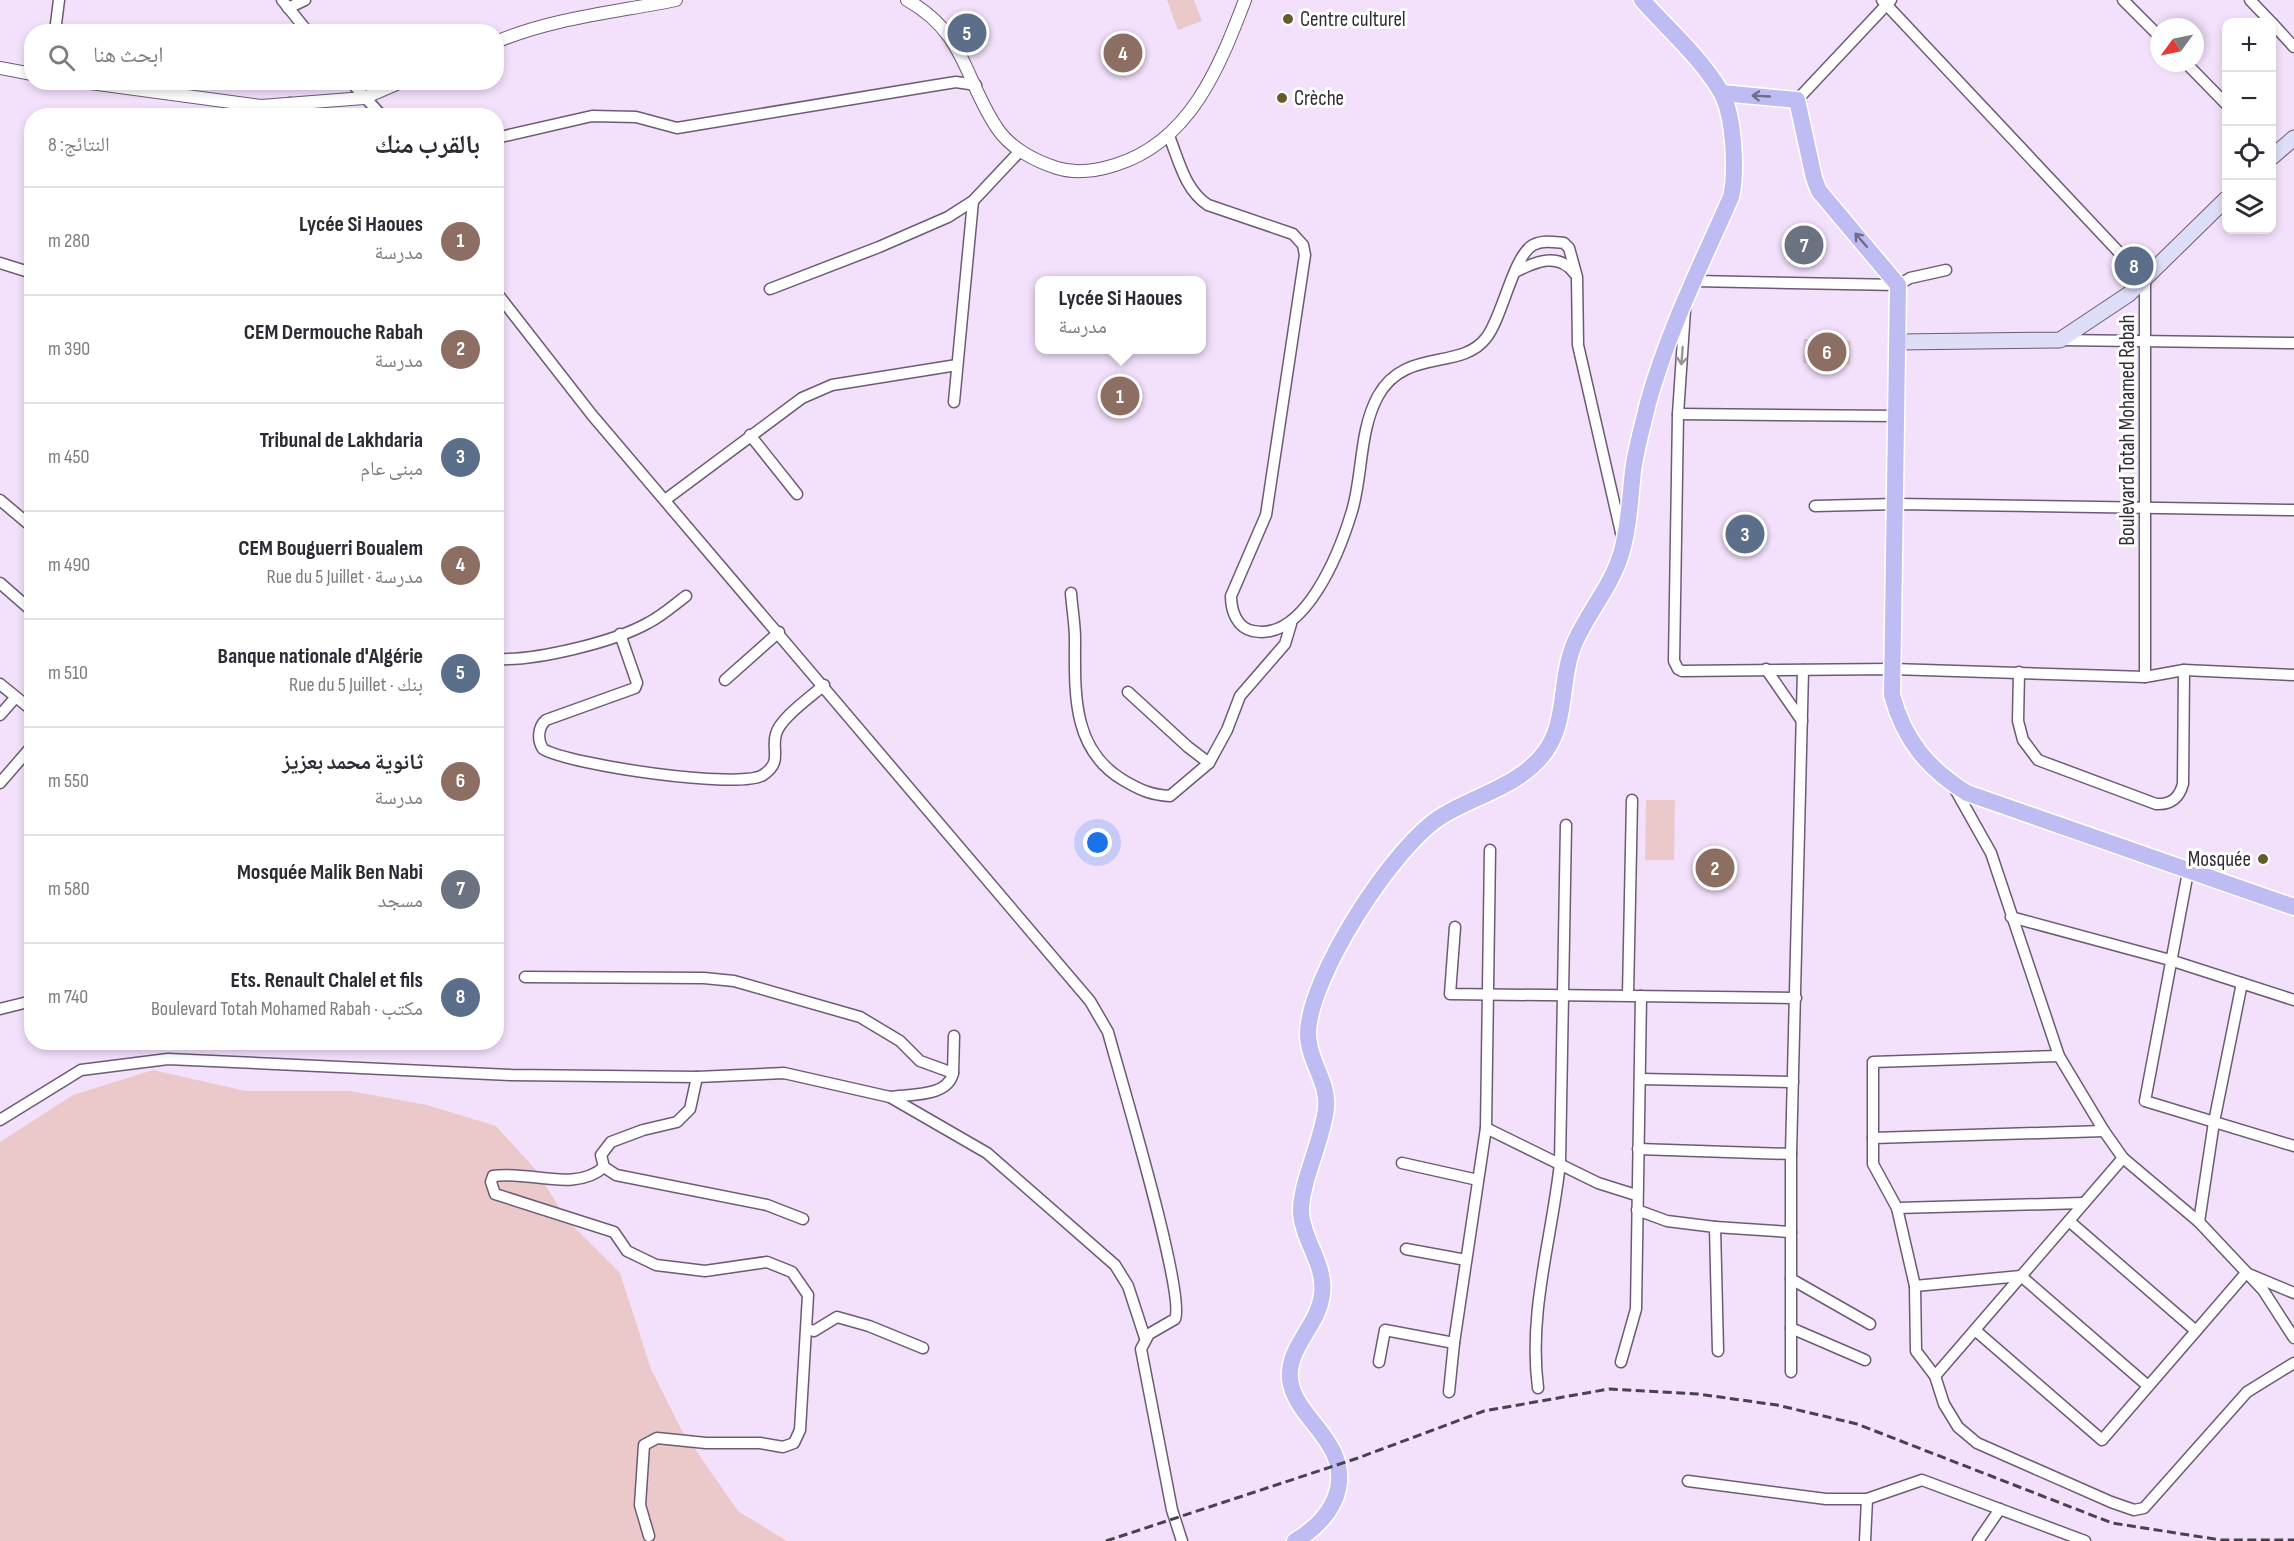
<!DOCTYPE html>
<html lang="ar">
<meta charset="utf-8">
<style>
body{margin:0;font-family:"Sofia Sans Condensed","Noto Naskh Arabic",sans-serif;background:#f7f7f7;color:#2b2b33;direction:rtl}
.controls{position:absolute;right:18px;top:18px;display:grid;overflow:hidden;border-radius:12px;box-shadow:0 3px 9px #0003}
.controls button{width:54px;height:54px;display:grid;place-items:center;padding:0;border:0;border-bottom:2px solid #e1e1e2;background:#fff;color:#2b2b33;font:30px sans-serif}
.compass{position:absolute;left:2150px;top:18px;width:54px;height:54px;border-radius:50%;background:#fff;box-shadow:0 3px 9px #0003;rotate:237deg}
.you{position:absolute;left:1098px;top:843px;width:21px;height:21px;margin:-15px;border:4px solid #fff;border-radius:50%;background:#1a73e8;box-shadow:0 0 0 9px #1a73e833}
.badge{display:grid;place-items:center;width:39px;height:39px;border-radius:50%;background:#625d2a;color:#fff;font-size:20px;font-weight:700}
.pin{position:absolute;translate:-50% -50%;border:3px solid #fff;box-shadow:0 2px 6px #0006}
.popup{position:absolute;left:1035px;top:276px;width:171px;height:78px;box-sizing:border-box;display:grid;place-content:center;border-radius:12px;background:#fff;filter:drop-shadow(0 2px 4px #0005);font-size:20px;white-space:nowrap;color:#7c7c81}
.popup b{font-size:22px;color:#2b2b33}
.popup::after{content:'';position:absolute;left:50%;top:100%;margin-left:-12px;border:12px solid transparent;border-top-color:#fff}
.list{margin:0;padding:0;list-style:none}
h2{display:flex;justify-content:space-between;align-items:center;height:78px;margin:0;padding:0 24px;font-size:26px}
h2 small{font-size:20px;font-weight:400;color:#7c7c81}
.list li{display:grid;grid-template-columns:39px 1fr auto;gap:18px;align-items:center;box-sizing:border-box;height:108px;padding:0 24px;border-top:2px solid #e1e1e2}
.list b{display:block;font-size:22px;white-space:nowrap}
.list p{margin:0;font-size:20px;white-space:nowrap;color:#7c7c81}
.list em{font-size:20px;font-style:normal;color:#7c7c81}
.icon{flex:none;width:33px;height:33px;fill:none;stroke:currentColor;stroke-width:2;stroke-linecap:round;stroke-linejoin:round}
.map{position:relative;flex:none;width:2294px;height:1541px;overflow:hidden;direction:ltr}
.search{position:absolute;background:#fff;box-shadow:0 3px 9px #0003;left:24px;top:24px;width:480px;height:66px;display:flex;align-items:center;gap:15px;box-sizing:border-box;padding:0 21px;border-radius:24px;color:#7c7c81;font-size:22px}
.panel{position:absolute;background:#fff;box-shadow:0 3px 9px #0003;left:24px;top:108px;width:480px;height:942px;border-radius:24px;direction:rtl}
.map>svg:first-child{display:block}
.green{fill:#ebc9cb}
.lines{fill:none;stroke-linecap:round;stroke-linejoin:round}
.minor-casing{stroke:#6b5c73;stroke-width:13}
.tertiary-casing{stroke:#6b5c73;stroke-width:14}
.secondary-casing{stroke:#6b5c73;stroke-width:17}
.primary-casing{stroke:#fff;stroke-width:19}
.minor{stroke:#fff;stroke-width:10}
.tertiary{stroke:#fff;stroke-width:12}
.secondary{stroke:#dedef8;stroke-width:15}
.primary{stroke:#bebcf2;stroke-width:16}
.rail{stroke:#49414d;stroke-width:3;stroke-dasharray:9 4.5;stroke-linecap:butt}
.oneway{stroke:#716c8a}
.oneway2{stroke:#98959a}
.poi-dot{fill:#625d2a;stroke:#fff;stroke-width:2}
.labels{text-anchor:middle;stroke-width:6;stroke-linejoin:round;paint-order:stroke}
.poi-label{font-size:21px;fill:#322b35;stroke:#fff;text-anchor:start}
.street-label{font-size:21px;fill:#322b35;stroke:#fff}
</style>
<div class="map">
<svg width="2294" height="1541" viewBox="0 0 2294 1541">
<rect width="100%" height="100%" fill="#f3e1fc"/>
<g class="green">
<polygon points="1167,0 1194,0 1202,21 1178,30"/>
<polygon points="1804,339 1851,341 1850,365 1803,363"/>
<polygon points="1646,800 1675,800 1674,860 1645,860"/>
<polygon points="153,1070 246,1091 350,1091 427,1105 496,1126 536,1170 567,1220 620,1273 651,1369 681,1429 738,1511 787,1541 0,1541 0,1142 73,1095"/>
</g>
<g class="lines">
<g class="minor-casing">
<g id="minor">
<polyline points="282,0 308,32"/>
<polyline points="1882,0 2145,280 2145,677"/>
<polyline points="2123,0 2159,36"/>
<polyline points="2250,0 2271,22"/>
<polyline points="288,8 305,0"/>
<polyline points="2272,23 2294,47"/>
<polyline points="55,32 59,0"/>
<polyline points="2186,63 2226,104"/>
<polyline points="351,82 382,116"/>
<polyline points="1797,100 1891,0"/>
<polyline points="281,116 290,103"/>
<path d="M 1169,136 C 1179,161 1185,190 1208,205 L 1293,234 L 1303,245 L 1305,255 L 1266,515 L 1231,596 C 1231,611 1237,628 1253,631 C 1305,642 1340,551 1352,511 C 1363,474 1359,431 1378,396 C 1405,347 1461,371 1486,338 C 1502,319 1513,256 1533,245 C 1543,240 1553,242 1564,243 L 1569,248 L 1577,277 L 1578,345 L 1622,537"/>
<polyline points="496,138 592,116 636,117 677,128 931,86 956,82 976,85"/>
<polyline points="0,263 32,273"/>
<path d="M 1515,272 C 1535,262 1559,251 1575,274"/>
<polyline points="1695,281 1898,285 1910,278 1946,270"/>
<polyline points="770,289 879,247 948,217 973,201 1020,151"/>
<path d="M 496,292 L 592,415 L 1090,1001 L 1108,1032 C 1119,1073 1186,1294 1175,1319 L 1149,1334 L 1141,1349 L 1172,1510 L 1182,1541"/>
<polyline points="1685,310 1678,414 1674,661 1678,669 1682,671 1892,669 2145,677 2184,670 2294,675"/>
<polyline points="2061,340 2294,343"/>
<polyline points="954,402 973,201"/>
<polyline points="1678,414 1898,416"/>
<polyline points="750,435 797,494"/>
<polyline points="0,500 32,527"/>
<polyline points="665,500 802,398 832,385 957,365"/>
<polyline points="1815,506 1896,504 2294,510"/>
<polyline points="0,583 32,611"/>
<path d="M 1071,593 C 1072,608 1075,624 1075,639 C 1075,691 1071,749 1123,780 C 1140,790 1151,795 1170,796 L 1209,763 L 1227,730 L 1240,696 L 1285,644 L 1291,624"/>
<path d="M 620,634 L 637,683 L 635,688 L 546,720 C 538,727 537,740 543,749 C 570,765 740,790 763,775 C 783,762 771,750 776,734 C 780,718 811,697 824,685"/>
<path d="M 496,659 C 536,661 614,642 648,623 C 662,616 674,605 686,596"/>
<polyline points="1766,669 1802,721"/>
<path d="M 2019,672 L 2018,721 L 2023,740 L 2038,760 L 2156,804 C 2171,805 2179,798 2183,784 L 2184,670"/>
<polyline points="725,680 779,632"/>
<polyline points="0,684 32,710"/>
<polyline points="1128,692 1188,747 1209,763"/>
<polyline points="0,715 15,698"/>
<polyline points="0,783 32,746"/>
<polyline points="1955,789 1991,853 2059,1056 2104,1131 2123,1158 2199,1222 2263,1290 2294,1338"/>
<polyline points="2188,872 2145,1101 2294,1146"/>
<polyline points="2011,917 2170,960 2294,1000"/>
<polyline points="1455,927 1450,994 1796,998"/>
<path d="M 525,977 L 704,978 L 734,981 L 860,1017 L 900,1041 L 920,1061 L 953,1073 C 948,1097 911,1094 890,1097"/>
<polyline points="1628,995 1632,800"/>
<polyline points="0,1009 32,1001"/>
<polyline points="2059,1056 1873,1062 1873,1164 1897,1208 1915,1286 1916,1351 1935,1376 1944,1404 1958,1427 1977,1443 2111,1502 2134,1510 2144,1508 2247,1392 2294,1363"/>
<polyline points="953,1073 954,1036"/>
<polyline points="697,1077 690,1109 677,1122 643,1130 611,1142 601,1155 604,1167 616,1175 767,1205 803,1219"/>
<polyline points="1640,1079 1793,1082"/>
<polyline points="0,1120 81,1070 168,1059 511,1075 697,1077 784,1073 890,1097 987,1153 1115,1265 1128,1286 1145,1338"/>
<polyline points="1486,1128 1598,1183 1636,1195"/>
<polyline points="1873,1138 2104,1131"/>
<polyline points="1638,1149 1791,1154"/>
<polyline points="1402,1163 1478,1180"/>
<path d="M 604,1167 C 575,1193 528,1170 493,1176 L 491,1182 L 495,1194 L 614,1232 L 627,1251 L 656,1265 L 705,1271 L 767,1262 L 792,1272 L 808,1295 L 800,1430 L 794,1443 L 783,1447 L 760,1443 L 706,1443 L 657,1438 L 644,1445 L 640,1505 L 649,1536"/>
<polyline points="1897,1208 2084,1203"/>
<polyline points="1637,1210 1667,1221 1715,1227 1718,1351"/>
<polyline points="2069,1221 2196,1331"/>
<polyline points="2199,1222 2214,1122 2242,983"/>
<polyline points="1715,1227 1791,1232"/>
<polyline points="1406,1249 1466,1260"/>
<polyline points="1791,1279 1870,1324"/>
<polyline points="1915,1286 2021,1276 2148,1386"/>
<polyline points="1791,1328 1865,1360"/>
<polyline points="807,1329 814,1331 837,1317 869,1326 923,1348"/>
<polyline points="1975,1330 2102,1440 2246,1273 2294,1293"/>
<polyline points="1379,1362 1385,1330 1454,1343"/>
<polyline points="1621,1362 1636,1309 1641,996"/>
<polyline points="1791,1372 1791,1154 1803,670"/>
<polyline points="1935,1376 2123,1158"/>
<path d="M 1538,1388 C 1528,1312 1552,1238 1560,1163 L 1566,825"/>
<polyline points="1449,1392 1454,1343 1486,1128 1490,850"/>
<polyline points="1688,1481 1826,1499 1867,1499 1922,1480 2085,1541"/>
<polyline points="1865,1541 1867,1499"/>
<polyline points="1978,1541 2000,1509"/>
</g>
</g>
<g class="tertiary-casing">
<g id="tertiary">
<path d="M 907,0 C 966,33 964,79 997,128 C 1010,148 1035,161 1057,168 C 1076,174 1096,171 1115,165 C 1190,142 1219,68 1245,0"/>
<path d="M 496,42 C 552,18 617,12 676,0"/>
<polyline points="0,68 32,74"/>
<polyline points="83,82 261,106 364,98 401,82"/>
</g>
</g>
<g class="secondary-casing">
<g id="secondary">
<polyline points="2272,157 2294,138"/>
<polyline points="1899,342 2060,340 2129,294 2226,199"/>
</g>
</g>
<g class="primary-casing">
<g id="primary">
<path d="M 1722,93 L 1797,100 L 1814,178 L 1819,191 L 1898,285 L 1892,695 C 1904,740 1928,769 1967,793 L 2294,907"/>
<path d="M 1295,1541 C 1314,1530 1333,1512 1338,1489 C 1348,1440 1294,1418 1290,1379 C 1287,1347 1319,1325 1322,1294 C 1326,1265 1303,1241 1301,1213 C 1300,1183 1323,1140 1326,1108 C 1329,1083 1308,1060 1308,1034 C 1308,978 1394,845 1442,816 C 1476,795 1520,786 1545,752 C 1568,721 1559,678 1575,642 C 1588,612 1611,587 1621,554 C 1629,528 1630,498 1633,471 C 1636,448 1643,425 1648,403 C 1668,331 1701,265 1731,197 C 1737,171 1734,115 1721,92 C 1701,58 1668,29 1642,0"/>
</g>
</g>
<use href="#minor" class="minor"/>
<use href="#tertiary" class="tertiary"/>
<use href="#secondary" class="secondary"/>
<use href="#primary" class="primary"/>
<polyline class="rail" points="1106,1541 1358,1458 1484,1411 1609,1389 1698,1394 1777,1405 1857,1424 2112,1523 2221,1540 2294,1540"/>
</g>
<defs><path id="oneway-shaft" d="M-6 0H5M1.5-3L5.5 0L1.5 3" fill="none" stroke-width="1.6" stroke-linecap="round" stroke-linejoin="round" transform="scale(1.5)"/></defs>
<g class="oneway">
<use href="#oneway-shaft" transform="translate(1761 96) rotate(-177)"/>
<use href="#oneway-shaft" transform="translate(1861 240) rotate(-131)"/>
</g>
<use class="oneway2" href="#oneway-shaft" transform="translate(1682 356) rotate(94)"/>
<g class="poi-dot">
<circle cx="1288" cy="19" r="6"/>
<circle cx="1282" cy="98" r="6"/>
<circle cx="2263" cy="859" r="6"/>
</g>
<g class="labels">
<g class="poi-label">
<text x="1300" y="26">Centre culturel</text>
<text x="1294" y="105">Crèche</text>
<text x="2251" y="866" text-anchor="end">Mosquée</text>
</g>
<g class="street-label">
<text transform="translate(2127 430) rotate(-90)" y="7">Boulevard Totah Mohamed Rabah</text>
</g>
</g>
</svg>
<div class="controls">
<button>+</button>
<button>−</button>
<button><svg class="icon" aria-label="locate" viewBox="0 0 24 24"><circle cx="12" cy="12" r="6"/><path d="M12 2v4M12 18v4M2 12h4M18 12h4"/></svg></button>
<button><svg class="icon" aria-label="layers" viewBox="0 0 24 24"><path d="M12 4l9 5-9 5-9-5zM3 14l9 5 9-5"/></svg></button>
</div>
<svg class="compass" viewBox="-18 -18 36 36"><path d="M0-13l5 13h-10z" fill="#e53935"/><path d="M0 13l5-13h-10z" fill="#7c7c81"/></svg>
<div class="you"></div>
<div class="pin badge" style="left:1120px;top:396px;background:#8d6e63">1</div>
<div class="popup"><b>Lycée Si Haoues</b>مدرسة</div>
<div class="pin badge" style="left:1715px;top:868px;background:#8d6e63">2</div>
<div class="pin badge" style="left:1745px;top:534px;background:#5c6f8a">3</div>
<div class="pin badge" style="left:1123px;top:53px;background:#8d6e63">4</div>
<div class="pin badge" style="left:967px;top:33px;background:#5c6f8a">5</div>
<div class="pin badge" style="left:1827px;top:352px;background:#8d6e63">6</div>
<div class="pin badge" style="left:1804px;top:245px;background:#6b7280">7</div>
<div class="pin badge" style="left:2134px;top:266px;background:#5c6f8a">8</div>
<div class="search"><svg class="icon" aria-label="search" viewBox="0 0 24 24"><circle cx="10" cy="10" r="6"/><path d="M15 15l6 6"/></svg>ابحث هنا</div>
<section class="panel">
<h2>بالقرب منك<small>النتائج: 8</small></h2>
<ul class="list">
<li><span class="badge" style="background:#8d6e63">1</span><div><b>Lycée Si Haoues</b><p>مدرسة</p></div><em>280 m</em></li>
<li><span class="badge" style="background:#8d6e63">2</span><div><b>CEM Dermouche Rabah</b><p>مدرسة</p></div><em>390 m</em></li>
<li><span class="badge" style="background:#5c6f8a">3</span><div><b>Tribunal de Lakhdaria</b><p>مبنى عام</p></div><em>450 m</em></li>
<li><span class="badge" style="background:#8d6e63">4</span><div><b>CEM Bouguerri Boualem</b><p>مدرسة · Rue du 5 Juillet</p></div><em>490 m</em></li>
<li><span class="badge" style="background:#5c6f8a">5</span><div><b>Banque nationale d'Algérie</b><p>بنك · Rue du 5 Juillet</p></div><em>510 m</em></li>
<li><span class="badge" style="background:#8d6e63">6</span><div><b>ثانوية محمد بعزيز</b><p>مدرسة</p></div><em>550 m</em></li>
<li><span class="badge" style="background:#6b7280">7</span><div><b>Mosquée Malik Ben Nabi</b><p>مسجد</p></div><em>580 m</em></li>
<li><span class="badge" style="background:#5c6f8a">8</span><div><b>Ets. Renault Chalel et fils</b><p>مكتب · Boulevard Totah Mohamed Rabah</p></div><em>740 m</em></li>
</ul>
</section>
</div>
